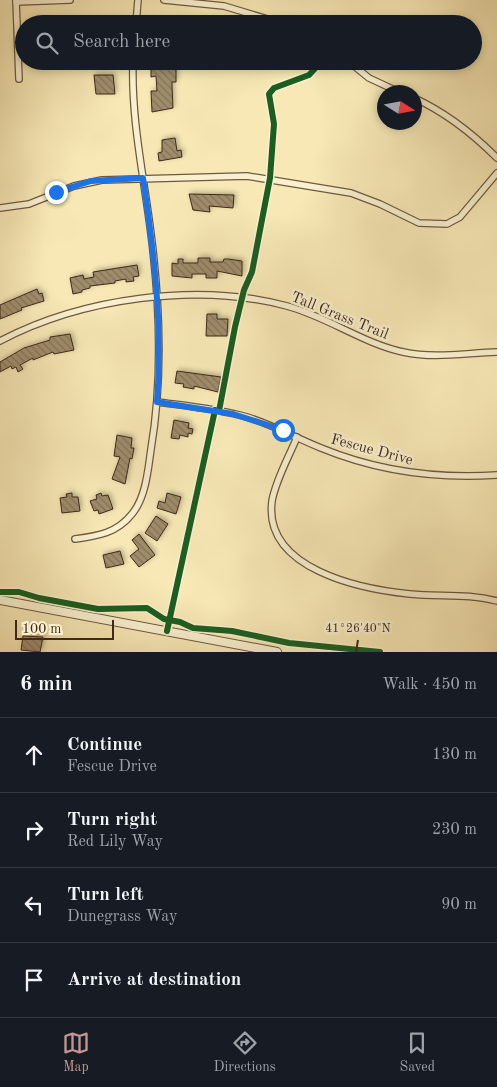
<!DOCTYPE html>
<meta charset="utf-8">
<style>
body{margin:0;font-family:"Old Standard TT",serif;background:#242831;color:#f1f3f6}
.compass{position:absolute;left:377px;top:85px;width:45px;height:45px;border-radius:50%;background:#171b24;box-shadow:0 2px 8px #0003;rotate:101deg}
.scale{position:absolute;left:15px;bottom:12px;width:99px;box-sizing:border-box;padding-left:5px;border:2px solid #3f291a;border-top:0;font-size:14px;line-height:18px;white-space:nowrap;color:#3f291a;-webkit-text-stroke:4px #faf0cf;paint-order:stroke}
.stop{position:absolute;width:15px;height:15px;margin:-11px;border:4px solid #1a73e8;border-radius:50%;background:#fff}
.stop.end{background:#1a73e8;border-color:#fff;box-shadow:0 1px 5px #0008}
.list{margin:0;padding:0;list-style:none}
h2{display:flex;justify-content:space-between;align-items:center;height:65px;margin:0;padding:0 20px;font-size:21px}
h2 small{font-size:16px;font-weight:400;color:#9ea1a6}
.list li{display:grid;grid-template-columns:32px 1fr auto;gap:15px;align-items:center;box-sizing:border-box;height:75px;padding:0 20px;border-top:1px solid #363941}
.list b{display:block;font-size:19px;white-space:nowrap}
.list p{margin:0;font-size:16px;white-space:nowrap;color:#9ea1a6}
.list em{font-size:16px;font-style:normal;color:#9ea1a6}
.icon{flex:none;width:28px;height:28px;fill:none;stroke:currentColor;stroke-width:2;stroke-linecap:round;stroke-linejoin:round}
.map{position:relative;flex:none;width:497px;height:652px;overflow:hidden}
.search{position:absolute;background:#171b24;box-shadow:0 2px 8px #0003;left:15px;right:15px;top:15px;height:55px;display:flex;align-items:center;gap:12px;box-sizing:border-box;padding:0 18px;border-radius:28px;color:#9ea1a6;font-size:19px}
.sheet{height:365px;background:#171b24}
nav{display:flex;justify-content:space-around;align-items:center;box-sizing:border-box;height:70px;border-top:1px solid #363941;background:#171b24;font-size:14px;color:#9ea1a6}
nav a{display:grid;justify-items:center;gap:2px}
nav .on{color:#c59692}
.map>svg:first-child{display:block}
.building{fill:url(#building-back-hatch);stroke:#3f291a;filter:url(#shadow)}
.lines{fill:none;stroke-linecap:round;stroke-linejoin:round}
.minor-casing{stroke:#6d5941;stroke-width:8}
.tertiary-casing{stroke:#6d5941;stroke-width:10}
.minor{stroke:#faf0cf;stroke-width:5.5}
.tertiary{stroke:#faf0cf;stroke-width:8}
.cycleway-casing{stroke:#faf0cf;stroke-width:9}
.cycleway{stroke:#1b5e20;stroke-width:6}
.route{stroke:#1a73e8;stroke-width:6}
.ticks{fill:none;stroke:#3f291a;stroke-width:2}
.labels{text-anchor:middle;stroke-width:5;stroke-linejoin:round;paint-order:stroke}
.street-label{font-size:15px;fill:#3f291a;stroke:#faf0cf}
.ticks-label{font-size:12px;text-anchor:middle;fill:#3f291a;stroke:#faf0cf;stroke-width:5;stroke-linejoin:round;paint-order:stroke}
</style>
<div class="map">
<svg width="497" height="652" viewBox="0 0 497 652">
<defs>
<pattern id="building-back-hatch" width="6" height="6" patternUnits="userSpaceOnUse" patternTransform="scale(1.25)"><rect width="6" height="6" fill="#9f8c6b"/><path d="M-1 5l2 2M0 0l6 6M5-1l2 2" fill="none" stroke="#837257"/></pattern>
<filter id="shadow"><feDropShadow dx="2" dy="-2" stdDeviation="2.5" flood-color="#0004"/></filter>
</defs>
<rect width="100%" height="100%" fill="#f7e8b5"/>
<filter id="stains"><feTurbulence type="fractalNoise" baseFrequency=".004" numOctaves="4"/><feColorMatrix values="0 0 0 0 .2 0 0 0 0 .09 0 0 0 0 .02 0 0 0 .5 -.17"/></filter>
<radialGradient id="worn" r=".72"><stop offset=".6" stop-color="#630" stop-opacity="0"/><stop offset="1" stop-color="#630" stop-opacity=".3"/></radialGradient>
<g class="building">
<polygon points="151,66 176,68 176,82 172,82 172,86 173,108 152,112 151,91 157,91 156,76 151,77"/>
<polygon points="94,75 113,75 115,94 96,94"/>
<polygon points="175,138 177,151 181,150 182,157 159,161 158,153 162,152 162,140"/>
<polygon points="189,194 234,195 233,208 209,206 210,212 193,210"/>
<polygon points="198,258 210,258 210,262 223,262 224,259 228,259 242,261 242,276 217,271 217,278 206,278 206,274 192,274 192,278 172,276 172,263 178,264 178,259 183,259 183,263 198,263"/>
<polygon points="137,265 139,276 133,277 134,281 126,282 126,279 115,281 115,283 90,286 90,288 82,290 82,292 73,294 70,278 83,275 84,279 94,277 93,272"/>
<polygon points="37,289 39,294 42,293 44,301 21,308 22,310 0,319 0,305"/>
<polygon points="207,314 217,314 217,319 228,319 227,336 206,336"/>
<polygon points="70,334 74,350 54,354 53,352 33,360 33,358 20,365 23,369 18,372 16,367 12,369 11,366 0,372 0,362 24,348 50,340 50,337"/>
<polygon points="177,371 221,377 218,392 194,386 194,389 183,387 184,384 175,383"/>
<polygon points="174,420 189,423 188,428 193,429 192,434 188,433 188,437 180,435 179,439 171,438"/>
<polygon points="117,435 132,438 131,448 134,448 132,459 130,458 125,484 112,479 120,457 114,456"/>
<polygon points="72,493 72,497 78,497 80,511 62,513 60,498 67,497 66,494"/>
<polygon points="101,493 102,496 108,495 113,509 99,514 98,510 94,511 90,501 97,499 96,495"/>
<polygon points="167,493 181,497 176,514 157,508 159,501 165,503"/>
<polygon points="156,516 168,524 157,541 145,533"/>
<polygon points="139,534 155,555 139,567 130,556 139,549 132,540"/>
<polygon points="120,551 124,564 106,568 103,555"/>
<polygon points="23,636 43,637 40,652 21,650"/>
</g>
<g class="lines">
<g class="minor-casing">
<g id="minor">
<polyline points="16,0 19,79"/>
<polyline points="164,0 224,6 284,24"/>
<polyline points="16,2 70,0"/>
<polyline points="136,24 138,0"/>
<polyline points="348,61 369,78 399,92"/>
<path d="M 414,98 C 447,113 472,133 497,158"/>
<polyline points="0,208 29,204 74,186 102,180 247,176 351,193 380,204 419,223 447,224 460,217 497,173"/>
<path d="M 0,341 C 82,298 197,282 287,306 C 328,317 362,343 403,352 C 435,359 465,353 497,352"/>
<path d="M 157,402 C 187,406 218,409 247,417 C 273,425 296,438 321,448 C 377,471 437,479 497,475"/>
<path d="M 297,437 C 289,457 276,479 272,501 C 263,569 360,589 410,594 C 440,597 468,593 497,601"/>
<path d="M 75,539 C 98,536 117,533 132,514 C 146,497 148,470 151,449 C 163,378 160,305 151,234 C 144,177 131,120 133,61"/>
</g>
</g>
<g class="tertiary-casing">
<polyline id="tertiary" points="0,600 277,652"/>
</g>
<use href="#minor" class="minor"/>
<use href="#tertiary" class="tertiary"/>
<g class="cycleway-casing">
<g id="cycleway">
<polyline points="219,411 235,327 244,290 252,272 270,178 274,124 269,94 274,88 309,75 322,61"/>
<polyline points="0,592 19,592 39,598 98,609 147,608 164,619 180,622 193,628 232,631 289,643 380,652"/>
<polyline points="167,631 215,410"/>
</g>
</g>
<use href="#cycleway" class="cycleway"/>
</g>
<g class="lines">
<path class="route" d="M 56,192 L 91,181 L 143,178 C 154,252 163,327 157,402 L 233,414 L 283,430"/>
</g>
<path class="ticks" d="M 356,652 L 358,640"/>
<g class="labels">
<g class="street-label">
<text transform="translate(340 315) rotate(22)" y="5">Tall Grass Trail</text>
<text transform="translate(372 449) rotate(15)" y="5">Fescue Drive</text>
</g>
</g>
<g class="ticks-label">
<text x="358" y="632">41°26'40"N</text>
</g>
<rect width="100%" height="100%" filter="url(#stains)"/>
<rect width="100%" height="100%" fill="url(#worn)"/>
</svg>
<svg class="compass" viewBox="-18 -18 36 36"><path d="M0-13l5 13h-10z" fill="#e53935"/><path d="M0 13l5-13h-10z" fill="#9ea1a6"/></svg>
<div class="scale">100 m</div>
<div class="stop" style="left:283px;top:430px"></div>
<div class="stop end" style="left:56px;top:192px"></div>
<div class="search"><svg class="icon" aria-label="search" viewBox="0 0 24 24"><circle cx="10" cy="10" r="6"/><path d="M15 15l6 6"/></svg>Search here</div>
</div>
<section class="sheet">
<h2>6 min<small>Walk · 450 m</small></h2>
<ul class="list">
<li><svg class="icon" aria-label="ahead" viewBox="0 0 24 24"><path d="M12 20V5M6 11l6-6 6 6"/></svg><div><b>Continue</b><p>Fescue Drive</p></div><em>130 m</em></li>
<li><svg class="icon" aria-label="right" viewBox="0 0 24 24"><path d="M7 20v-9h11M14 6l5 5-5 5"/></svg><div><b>Turn right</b><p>Red Lily Way</p></div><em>230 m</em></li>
<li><svg class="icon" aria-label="left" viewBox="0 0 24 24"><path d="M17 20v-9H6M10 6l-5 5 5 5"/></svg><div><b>Turn left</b><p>Dunegrass Way</p></div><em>90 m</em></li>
<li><svg class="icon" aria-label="arrive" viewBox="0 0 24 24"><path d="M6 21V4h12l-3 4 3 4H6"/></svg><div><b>Arrive at destination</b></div></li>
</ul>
</section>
<nav>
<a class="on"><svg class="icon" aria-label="map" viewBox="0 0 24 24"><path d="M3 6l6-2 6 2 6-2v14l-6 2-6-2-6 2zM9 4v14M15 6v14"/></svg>Map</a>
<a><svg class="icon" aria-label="directions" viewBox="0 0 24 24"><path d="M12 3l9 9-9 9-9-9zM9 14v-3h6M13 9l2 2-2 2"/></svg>Directions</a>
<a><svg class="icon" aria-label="saved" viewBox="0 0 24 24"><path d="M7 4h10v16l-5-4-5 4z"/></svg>Saved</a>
</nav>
